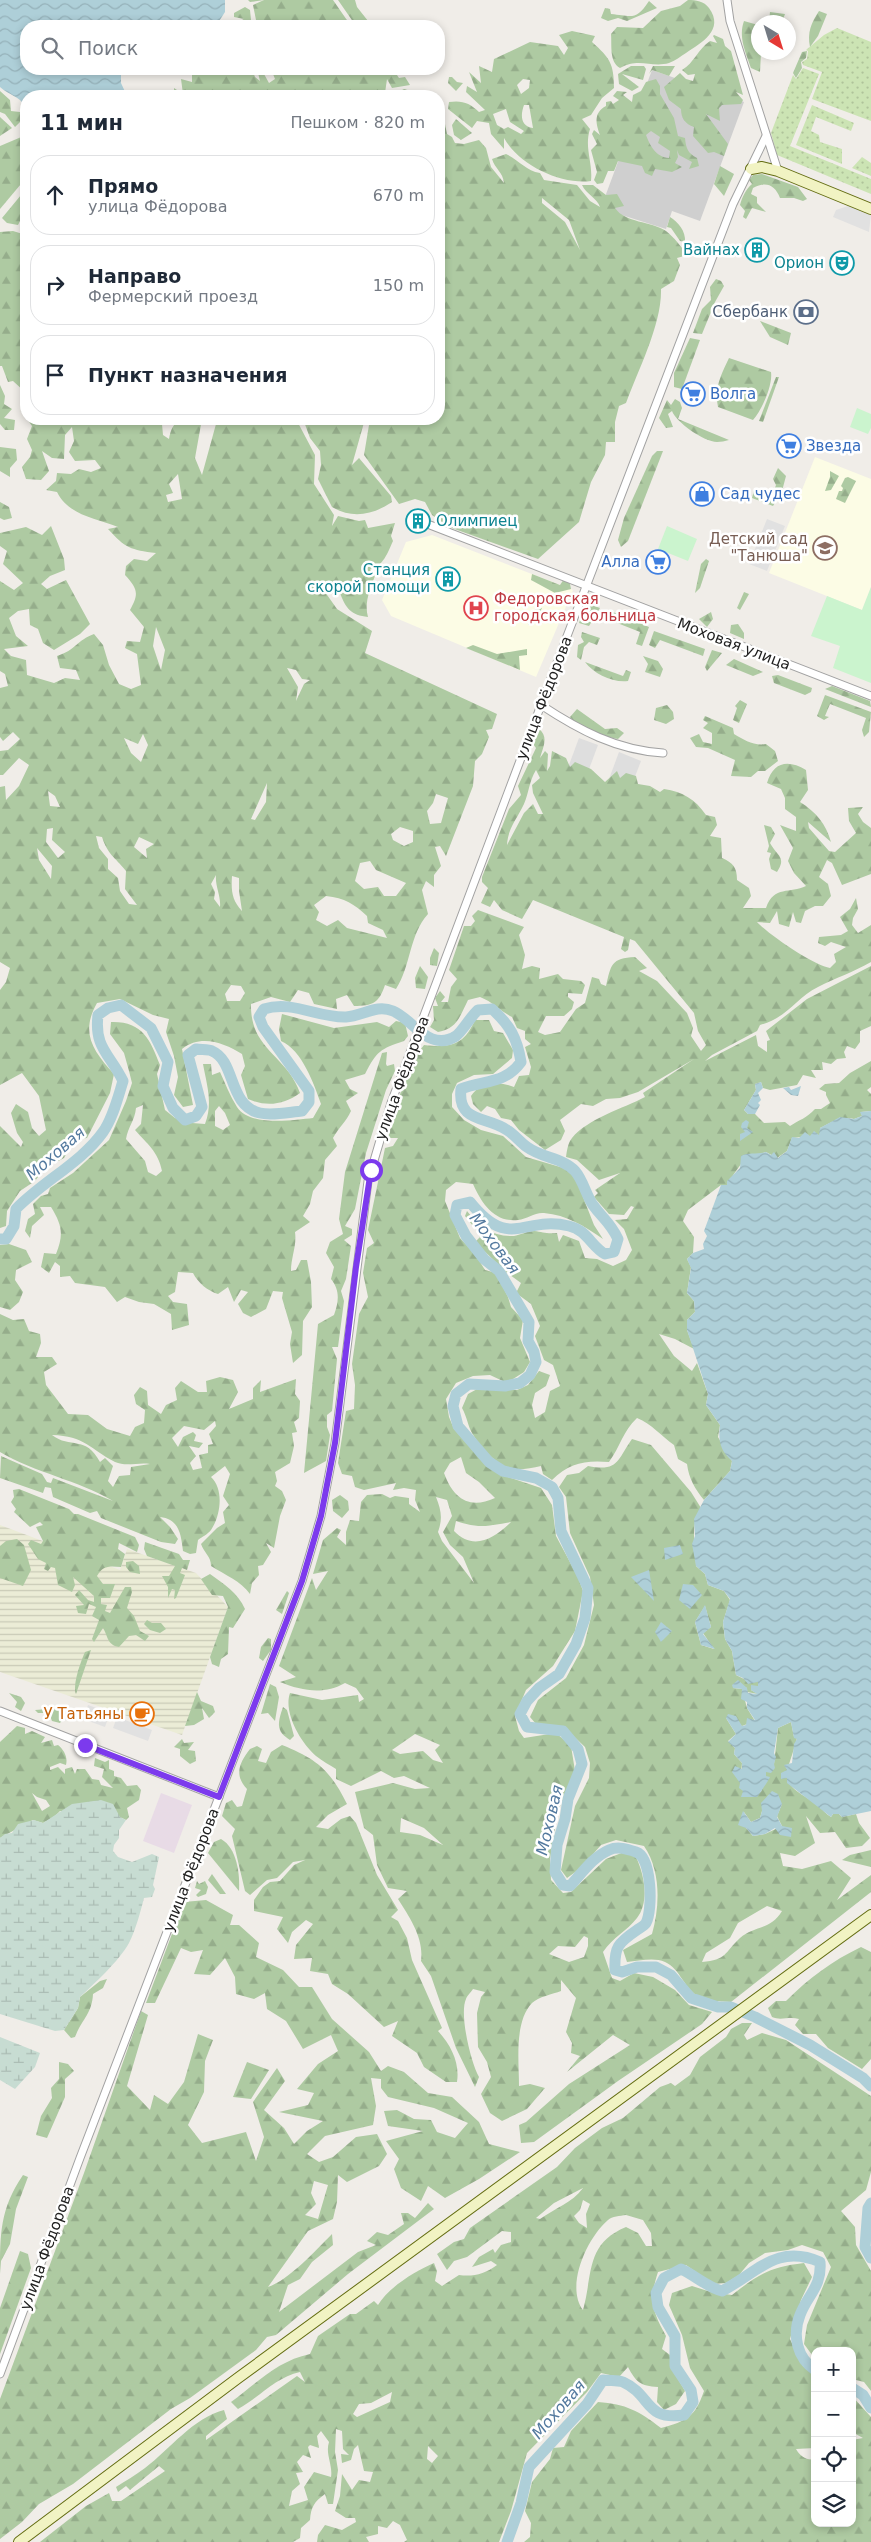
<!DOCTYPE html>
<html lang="ru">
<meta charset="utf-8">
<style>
body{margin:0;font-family:"DejaVu Sans",sans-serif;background:#f6f6f7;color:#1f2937}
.controls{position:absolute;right:15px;bottom:15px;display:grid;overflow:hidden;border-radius:10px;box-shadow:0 2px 8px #0003}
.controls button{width:45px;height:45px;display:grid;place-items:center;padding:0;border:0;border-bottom:1px solid #e0e1e3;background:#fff;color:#1f2937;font:25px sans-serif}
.compass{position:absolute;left:751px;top:15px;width:45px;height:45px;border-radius:50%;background:#fff;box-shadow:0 2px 8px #0003;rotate:142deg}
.stop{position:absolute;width:15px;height:15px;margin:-11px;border:4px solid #7c3aed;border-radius:50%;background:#fff}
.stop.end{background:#7c3aed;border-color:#fff;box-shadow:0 1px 5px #0008}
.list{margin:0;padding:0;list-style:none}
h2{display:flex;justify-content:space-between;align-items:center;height:65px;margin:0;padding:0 20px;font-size:21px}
h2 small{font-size:16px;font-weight:400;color:#747a83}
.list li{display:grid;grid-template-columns:32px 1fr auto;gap:15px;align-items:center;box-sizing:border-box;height:80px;margin:0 10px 10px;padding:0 10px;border:1px solid #e0e1e3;border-radius:20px}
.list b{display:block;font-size:19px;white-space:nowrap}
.list p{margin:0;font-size:16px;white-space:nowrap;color:#747a83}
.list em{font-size:16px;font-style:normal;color:#747a83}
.icon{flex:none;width:28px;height:28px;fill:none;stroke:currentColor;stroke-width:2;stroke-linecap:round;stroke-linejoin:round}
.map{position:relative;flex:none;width:871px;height:2542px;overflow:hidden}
.search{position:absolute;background:#fff;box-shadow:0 2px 8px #0003;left:20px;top:20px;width:425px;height:55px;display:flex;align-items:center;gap:12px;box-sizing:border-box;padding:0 18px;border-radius:20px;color:#747a83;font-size:19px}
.panel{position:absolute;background:#fff;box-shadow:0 2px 8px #0003;left:20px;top:90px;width:425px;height:335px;border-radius:20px}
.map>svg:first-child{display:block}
.residential{fill:#dedede}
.industrial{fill:#e8dbe6}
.education{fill:#fcfce5}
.religious{fill:#cfcfcf}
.farmland{fill:url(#farmland-rules)}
.grass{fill:url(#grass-dots)}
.forest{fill:url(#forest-firs);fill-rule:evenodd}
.wetland{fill:url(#wetland-marsh)}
.park{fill:#cbf4ce}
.parking{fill:#e1e1e1}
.water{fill:url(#water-waves)}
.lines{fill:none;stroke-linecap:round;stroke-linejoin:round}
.river{stroke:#aecfd8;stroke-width:11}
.street-casing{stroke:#a2a2a2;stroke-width:9}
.secondary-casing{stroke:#646d12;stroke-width:12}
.street{stroke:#fff;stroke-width:7}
.secondary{stroke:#f1f3c3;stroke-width:10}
.route{stroke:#7c3aed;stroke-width:6}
.labels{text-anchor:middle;stroke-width:5;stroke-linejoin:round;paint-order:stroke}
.culture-label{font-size:15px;fill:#0d838f;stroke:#fff;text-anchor:end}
.service-label{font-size:15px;fill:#4e5e75;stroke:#fff;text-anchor:end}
.shop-label{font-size:15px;fill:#366cbe;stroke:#fff;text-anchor:start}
.education-label{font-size:15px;fill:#785e54;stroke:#fff;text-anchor:end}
.health-label{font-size:15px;fill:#be3a42;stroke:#fff;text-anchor:start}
.street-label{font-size:15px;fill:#212121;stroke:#fff}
.food-label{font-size:15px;fill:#c56008;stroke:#fff;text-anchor:end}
.water-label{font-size:16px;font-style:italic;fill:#547a9f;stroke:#fff}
</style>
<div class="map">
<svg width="871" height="2542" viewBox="0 0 871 2542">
<defs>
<pattern id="farmland-rules" width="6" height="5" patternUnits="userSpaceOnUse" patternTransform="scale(1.25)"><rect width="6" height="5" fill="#ebecd6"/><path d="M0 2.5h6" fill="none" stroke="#c9cab7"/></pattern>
<pattern id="grass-dots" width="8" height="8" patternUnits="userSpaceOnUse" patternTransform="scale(1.25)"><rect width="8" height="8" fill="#cce4b4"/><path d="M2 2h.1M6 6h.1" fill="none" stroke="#afc39a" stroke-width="1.8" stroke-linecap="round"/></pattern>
<pattern id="forest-firs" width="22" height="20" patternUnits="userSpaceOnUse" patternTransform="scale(1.25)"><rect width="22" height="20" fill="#aecaa2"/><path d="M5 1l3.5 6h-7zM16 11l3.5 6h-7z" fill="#95ad8b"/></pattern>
<pattern id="wetland-marsh" width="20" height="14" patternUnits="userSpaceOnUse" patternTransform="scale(1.25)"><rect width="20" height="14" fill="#c7dcd2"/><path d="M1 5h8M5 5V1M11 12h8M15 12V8" fill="none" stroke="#abbcb4"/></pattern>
<pattern id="water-waves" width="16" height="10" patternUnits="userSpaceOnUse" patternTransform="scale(1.25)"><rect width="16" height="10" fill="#aecfd8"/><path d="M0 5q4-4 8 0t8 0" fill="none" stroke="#95b1b9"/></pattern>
</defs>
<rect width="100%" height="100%" fill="#f0ede8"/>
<g class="residential">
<polygon points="579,738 598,745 585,780 566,773"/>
<polygon points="619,752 641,761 631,787 609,779"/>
</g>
<polygon class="industrial" points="161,1793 192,1805 174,1853 143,1841"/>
<g class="education">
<polygon points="815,457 871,479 871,587 862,610 769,573"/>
<polygon points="432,535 573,590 536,677 391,616 382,600 406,542"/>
</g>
<polygon class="religious" points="652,70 744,102 700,221 672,211 666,229 609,211 602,205"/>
<polygon class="farmland" points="0,1525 120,1570 127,1549 196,1573 228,1607 182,1735 0,1672"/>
<g class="grass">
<polygon points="837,28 871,42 871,121 812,99 822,72 803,65 802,62 807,59 808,51 806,50 824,35"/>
<polygon points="803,68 819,74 790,146 871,179 871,194 777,155 771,133 793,75 796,79"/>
<polygon points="812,105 854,123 851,131 816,117 811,131 819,135 820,142 842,149 842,164 796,145"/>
<polygon points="862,157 871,163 871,176 852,168"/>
</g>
<g class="forest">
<polygon points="248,0 333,0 351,26 261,26 256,20 253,5 264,0 250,2"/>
<polygon points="338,0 355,0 357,7 372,26 356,26"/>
<path d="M 688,0 C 696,0 704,1 709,8 C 725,30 701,43 686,53 C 681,56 675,61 669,63 C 651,68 639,57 620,68 C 609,62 612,45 611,34 L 617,27 L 643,28 L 661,11 L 680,6 Z"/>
<path d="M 649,1 L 657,8 L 627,21 L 618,18 L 608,21 L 601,18 L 605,8 L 610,9 L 611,14 C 632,16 636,21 649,1 Z"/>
<polygon points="245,7 250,10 251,20 257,26 230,26 244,19 234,17 234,13"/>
<path d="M 819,11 L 827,14 L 818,36 L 810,47 C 807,33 811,23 819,11 Z"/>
<polygon points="770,12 785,14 782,22 769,22"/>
<path d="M 744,21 L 758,25 L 758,52 L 761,53 L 760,72 L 751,68 C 746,53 738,37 744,21 Z"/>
<path d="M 572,31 L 595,36 L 592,42 C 610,58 614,64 614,88 L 602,98 L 591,115 L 582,119 L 590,129 C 584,148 593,162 591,181 C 561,185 519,165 504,138 L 504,149 L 491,134 L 489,123 L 477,121 L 472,128 L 448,109 L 449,102 C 462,100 470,103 479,112 L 485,110 L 466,92 L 467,86 L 477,92 L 469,72 L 481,83 L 479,66 L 492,72 L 494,59 L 530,42 L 558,46 L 564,55 L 568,48 L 559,35 ZM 523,79 L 530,80 L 529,88 L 521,94 L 517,85 ZM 524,105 L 529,105 L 533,128 C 521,126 520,116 524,105 ZM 506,109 L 510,122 L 524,131 L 521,134 L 508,127 L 504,129 L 497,125 L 493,114 Z"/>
<path d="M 714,35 L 723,39 L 725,46 L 731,51 L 743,95 L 736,92 L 743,100 L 741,104 L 722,105 L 719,108 L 720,121 L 706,114 L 728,144 L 724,156 L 714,152 L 708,153 L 693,136 L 694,127 C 685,124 681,118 681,109 L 669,100 L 664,87 L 680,73 L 686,79 L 693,81 L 695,74 L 688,75 L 682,70 C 694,63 698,49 710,41 L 717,43 L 713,36 Z"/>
<polygon points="807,51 806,58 801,62 802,68 796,78 793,73 802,52"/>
<polygon points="631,66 644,66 646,69 643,80 622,74 639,87 632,91 619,84 618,74"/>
<polygon points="653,66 675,66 669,76 652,70 649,74"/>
<polygon points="192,69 252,69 255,77 260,81 257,69 264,69 264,74 269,83 275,79 271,69 377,69 389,75 386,69 393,69 399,78 405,77 410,85 392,88 387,79 385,93 383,96 174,96 174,88 183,94 181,79 192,82"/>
<polygon points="449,77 452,77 457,82 463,83 456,91 448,83"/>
<path d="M 656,79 L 660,86 L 660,94 L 674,118 L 678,136 L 685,138 C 686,149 688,153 697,158 L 699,166 L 689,169 L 692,162 L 679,155 L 677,150 L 678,157 L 675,163 L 682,167 L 672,172 L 655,169 L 652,176 L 645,173 L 642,166 L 618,161 L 614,171 L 608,171 L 603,183 L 597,184 L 594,180 L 597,172 L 591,150 L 597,144 L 592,134 L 594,130 L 600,135 C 596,124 593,113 606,106 L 606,102 L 611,101 L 613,104 L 619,100 L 613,96 L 617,91 L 627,92 L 623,95 L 632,102 L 633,95 L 641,91 L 646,82 ZM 651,131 L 660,137 L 658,143 L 670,151 L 669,158 C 656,157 650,146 646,135 Z"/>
<polygon points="404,89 411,91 414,96 391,96"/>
<polygon points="0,91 10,100 11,111 20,112 24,118 15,127 5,114 0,112"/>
<path d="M 439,110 L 443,114 L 447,134 L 452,137 L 455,143 L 464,144 L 479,140 L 486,148 L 491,167 L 504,183 C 503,172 495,169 492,159 L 506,154 C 519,160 526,171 540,173 L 544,180 L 577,185 L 590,201 L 600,207 C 597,198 586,194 582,185 L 593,185 L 606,195 L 617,194 L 624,206 L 615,208 C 625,223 651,221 666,231 C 674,237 681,247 688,255 L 677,258 L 680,265 L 674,281 L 661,289 C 662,324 638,370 626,403 L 619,406 L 615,422 L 615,442 L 606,442 L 605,455 L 591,482 L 579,522 L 538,559 L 449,527 L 432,515 L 425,502 L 415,499 L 399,504 L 364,455 L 370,419 L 439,419 ZM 542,198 L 569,220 L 580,250 L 565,222 L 542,203 Z"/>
<polygon points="0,117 12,128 0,136"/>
<polygon points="456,119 472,133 461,140 454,135 452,125"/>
<polygon points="26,135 26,178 0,209 0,146"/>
<polygon points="720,166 734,174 724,196 714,184"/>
<path d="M 762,174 L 798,187 L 807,199 L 803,201 L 794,198 L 780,198 C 775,185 766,181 753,188 L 751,194 L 757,197 L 757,203 L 766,212 L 752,208 L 746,219 L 743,217 L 745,211 L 740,205 C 742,197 746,189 752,184 L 749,180 L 753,175 Z"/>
<polygon points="26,189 26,208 23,209 21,219 18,225 7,223 2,218"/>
<path d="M 670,217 C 678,222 686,231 685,242 L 680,241 L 671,228 L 667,227 Z"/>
<polygon points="13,231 26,235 26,418 21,411 25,392 13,381 8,382 2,366 0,366 0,232"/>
<polygon points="716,279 721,281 724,286 715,302 702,334 693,333 702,309 711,300 710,287"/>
<polygon points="760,321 791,333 788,345 770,337"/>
<polygon points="690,338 700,340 682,389 674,387 674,373"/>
<path d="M 729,358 L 771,372 C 773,385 762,410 753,420 L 718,407 C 714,388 721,375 729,358 Z"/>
<polygon points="776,377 779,377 763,422 759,421"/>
<polygon points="0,385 5,396 4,404 12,409 4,418 15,420 14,430 5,430 0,424"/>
<path d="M 675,399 L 680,402 L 682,408 L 678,419 L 729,440 C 725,441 721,442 717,442 C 704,442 676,422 672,411 L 668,414 L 673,427 L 666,428 L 659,418 L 667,400 L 671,405 Z"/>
<path d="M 27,419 L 110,419 L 109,422 L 117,424 L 116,419 L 167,419 L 162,424 L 163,435 L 169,439 C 173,417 182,419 202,419 L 195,458 L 202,475 L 216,424 L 225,419 L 296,419 L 315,455 L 314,484 L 334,515 L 332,526 L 338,516 L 359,521 L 365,520 L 368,528 L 395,523 L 391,536 L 393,541 C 388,552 383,567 370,569 L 375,576 C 370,589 364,603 368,617 C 351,615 346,609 340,593 L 335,596 L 330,592 L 325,592 L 337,609 L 372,631 L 365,653 L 497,714 L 492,729 L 486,730 L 489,737 L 482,754 L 475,761 L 473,786 L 446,856 L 440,846 L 435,847 L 441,866 L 434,875 L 434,887 L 426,881 L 422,890 L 428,914 C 409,935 411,966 396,989 L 385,985 C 379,1003 373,1006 354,1006 L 347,995 L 336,999 L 337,1009 L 314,1004 L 309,993 L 298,990 L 290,1002 L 271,997 L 251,1004 C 250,1050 287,1055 300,1093 C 284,1105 266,1107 248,1099 L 241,1075 L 245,1066 L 242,1054 C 224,1043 201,1034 182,1049 L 193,1105 L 183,1107 L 174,1095 L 178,1077 L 174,1056 L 166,1032 L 169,1019 L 153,1015 L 120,999 L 97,1003 C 80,1033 93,1051 114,1074 L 110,1093 L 87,1138 L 74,1140 L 64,1158 L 45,1168 L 35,1181 L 20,1191 L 7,1211 L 6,1226 L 0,1228 L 0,1126 L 21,1147 L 23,1142 L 17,1133 L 11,1113 L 16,1104 L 28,1112 L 32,1128 L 39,1136 L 46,1130 L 39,1096 L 22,1073 L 0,1085 L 0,990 L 6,982 L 10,968 L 0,962 L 0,787 L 5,786 L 6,800 L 19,786 L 29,765 L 19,758 L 3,775 L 0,775 L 0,751 L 8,750 L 20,739 L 13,732 L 3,741 L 0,737 L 0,688 L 8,686 L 5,674 L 0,671 L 0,581 L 14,590 L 23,583 L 3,564 L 7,551 L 0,546 L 0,533 L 26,527 L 42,535 L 51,526 L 64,559 L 65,570 L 50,576 L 41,584 L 47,589 L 66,580 L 90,624 L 80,634 L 54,650 L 43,643 L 38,629 L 30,625 L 29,609 L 18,611 L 9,618 L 16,636 L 28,646 L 4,649 L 11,656 L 26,660 L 27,675 L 54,683 L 65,678 L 80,680 L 76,670 L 60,668 L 57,656 C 76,650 77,640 94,634 L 103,645 L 109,665 L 119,684 L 131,689 L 141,685 L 137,654 L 125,648 L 127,641 L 140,642 L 144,627 L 130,610 C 139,594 138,589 125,575 L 126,566 L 134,559 L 147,561 L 156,553 C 131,550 125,548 108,529 L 118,527 C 96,518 69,516 57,492 L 46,490 L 56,481 L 57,473 L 71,474 L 79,469 L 91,472 L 101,468 L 95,460 L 75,461 L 69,452 L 74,441 L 72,427 L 65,435 L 64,459 L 52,458 L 42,451 L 49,471 L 41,480 L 26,479 L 22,467 L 30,457 L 32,450 L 27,439 L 32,426 ZM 178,474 L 182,499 L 168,502 L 166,495 L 173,493 L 169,484 ZM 156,627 L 165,650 L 161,670 L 153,646 ZM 287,668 L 296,670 L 302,679 L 310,680 L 304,684 L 296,701 L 298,687 ZM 143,734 L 148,745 L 141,762 L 131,753 L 124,738 L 138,744 ZM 267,783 L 266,802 L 255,820 L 251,819 ZM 48,791 L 55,796 L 60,807 L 50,806 ZM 436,794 L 448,798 L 441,823 L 430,824 L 427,811 L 433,803 ZM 400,827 L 413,831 L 413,842 L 404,846 L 393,840 L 391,834 ZM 53,828 L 52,840 L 65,852 L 58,858 L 46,842 L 47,829 ZM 96,836 L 102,837 C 108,855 114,856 126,871 L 125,889 L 137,905 L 129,904 L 120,891 L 118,878 L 108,869 L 108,859 L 99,848 ZM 139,837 L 154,844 L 146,849 L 147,858 L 134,847 ZM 37,848 L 52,866 L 51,879 L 39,860 ZM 370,861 L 376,870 L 406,883 L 396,896 L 384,896 L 378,887 L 364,889 L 355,881 L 360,863 ZM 216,875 C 215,887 221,895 220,907 L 214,899 L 215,892 L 211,884 ZM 232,876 L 239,878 L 239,891 L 242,911 C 232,900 231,891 232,876 ZM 326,896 C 345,898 354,904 367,916 L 368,923 L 383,930 L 387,938 L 347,928 L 338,920 L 327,926 L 316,920 L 319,912 L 314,905 ZM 231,985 L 241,986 L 245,993 L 240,1001 L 227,1001 L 225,994 Z"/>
<path d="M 303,419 L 365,419 L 352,465 L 359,458 L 391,496 L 392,502 C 373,515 352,519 332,507 L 318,479 L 321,465 L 320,451 L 310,438 Z"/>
<polygon points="0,447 16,449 17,460 10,468 10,477 0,471"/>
<polygon points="657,451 663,451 628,541 621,547 618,540 624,518 652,456"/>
<polygon points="778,468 786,476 782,491 773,506 752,498 754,490 772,496 776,485 773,479"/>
<polygon points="830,471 839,476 831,490 825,491 830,477"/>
<polygon points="848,477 856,481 845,503 836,499 839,491 842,491 843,488 841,486 845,478"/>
<polygon points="0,502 9,507 12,518 4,520 0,518"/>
<polygon points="706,559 709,561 700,588 695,593 701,564"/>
<polygon points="532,574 560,585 564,579 570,584 571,589 555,593 531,580"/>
<polygon points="744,592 749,594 740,610 737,608"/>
<polygon points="586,603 600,608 589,626 579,623"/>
<polygon points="542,608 535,622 528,625 534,610"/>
<polygon points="608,610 649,627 642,646 636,644 640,632 602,617 594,624 601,612"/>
<polygon points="711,612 713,619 707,627 699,619"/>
<polygon points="738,624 744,633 744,639 730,633 731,625"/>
<polygon points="654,631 705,649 703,656 660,640 655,648 649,645"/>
<polygon points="582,632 600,638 597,645 589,642 584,647 581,660 577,657 578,645 584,642 581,637"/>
<polygon points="473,645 497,654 527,649 527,655 519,656 520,670 466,648"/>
<polygon points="712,650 722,653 707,671 705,667"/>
<polygon points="643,656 658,661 663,669 660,677 645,672 648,664"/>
<polygon points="734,659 763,672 753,676 726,665"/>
<path d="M 585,662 L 623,676 L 626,670 L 631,672 L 628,681 C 613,683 594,674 585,662 Z"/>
<polygon points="778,675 812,688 811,692 805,695 774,683 772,676"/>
<polygon points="832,686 870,701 871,707 825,689"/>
<polygon points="825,695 871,712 869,732 864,737 862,730 866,718 830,704 825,716 829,717 824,720 817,716"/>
<polygon points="740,700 747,704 739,723 733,720 737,708 735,706"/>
<polygon points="667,705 673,712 674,719 666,724 654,720 656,708"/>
<path d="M 577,709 L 605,729 L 617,728 L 624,733 L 618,739 C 603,736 579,730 570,717 Z"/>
<path d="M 705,716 L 733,728 L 734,734 C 744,740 754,746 766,744 L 775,751 L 778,761 L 765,771 L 758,771 L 751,777 L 731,776 L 735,760 L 708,748 L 696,747 L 690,738 L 699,734 L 703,742 L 712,744 L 712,733 L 703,728 L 708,723 L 703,720 Z"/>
<path d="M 539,729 C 549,737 543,747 540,758 L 545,751 L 548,754 L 547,771 L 550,766 L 552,751 L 566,758 L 570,767 L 575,762 L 591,769 L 605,782 L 617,771 L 620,778 L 626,773 L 636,776 L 638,784 L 650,786 L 660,792 L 664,789 C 683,792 695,799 706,815 L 715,817 L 717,825 L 710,836 L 721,838 L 722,858 C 733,863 737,867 737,880 L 749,888 L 751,896 L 743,908 L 766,908 C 774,885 790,894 806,886 L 794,873 L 788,861 L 793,848 L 780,825 L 796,831 L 796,817 L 785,809 L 785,798 L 781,789 L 767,783 C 773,762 788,759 806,770 L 808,790 L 800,802 C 816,812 826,824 831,842 L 808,822 L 809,828 L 829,851 L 835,852 L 856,833 L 849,821 L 848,808 L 863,807 L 858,814 L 863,822 L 871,828 L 871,874 L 842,885 L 832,863 L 827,860 L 819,877 L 828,884 L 831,896 L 823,906 L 815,906 L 805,911 L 801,923 L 796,922 L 793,912 L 789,927 L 779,924 L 777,911 L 770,923 L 757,922 C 769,935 815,966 830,968 L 836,962 L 834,954 L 846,947 L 831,942 L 825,946 L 818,943 L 819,937 L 841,935 L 848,931 L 840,917 L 850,909 L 856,898 L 858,909 L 853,918 L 852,925 L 858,933 L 871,925 L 871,962 C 854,972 835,978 818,987 C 796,998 787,1018 760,1025 L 757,1031 L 712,1055 L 705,1061 L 756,1035 L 758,1046 L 767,1052 L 767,1041 L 770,1040 L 766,1031 L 807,999 L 871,966 L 871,1026 L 860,1031 L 860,1042 L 855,1049 L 847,1046 L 844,1052 L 846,1058 L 837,1059 L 831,1064 L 822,1062 L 823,1070 L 811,1070 L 816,1078 L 803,1075 L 797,1085 L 770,1090 L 763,1088 L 761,1082 L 755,1084 L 756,1090 L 744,1110 L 748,1114 L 755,1114 L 764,1123 L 785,1122 L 790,1126 C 799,1120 807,1118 815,1109 L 821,1109 L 830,1103 L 826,1095 L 826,1092 L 819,1089 L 825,1084 L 839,1083 L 850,1073 L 871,1061 L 871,1087 L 867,1090 L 871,1094 L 871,1111 L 861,1112 L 862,1116 L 854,1119 C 843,1115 830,1123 820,1128 L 820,1135 L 792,1138 L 787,1151 L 777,1158 L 766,1152 L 757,1155 L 747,1154 C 741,1166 733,1173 728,1185 L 721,1185 L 688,1210 L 683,1221 L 694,1237 L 693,1253 L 687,1259 L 691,1267 L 687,1293 L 694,1301 L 695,1312 L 687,1320 L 687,1330 L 694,1349 L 675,1339 L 659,1334 L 674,1356 L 692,1371 L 697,1363 L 708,1394 L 706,1405 L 720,1425 L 718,1437 L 732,1461 L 730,1471 L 704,1500 C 695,1489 689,1479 687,1464 L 678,1459 L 674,1445 C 661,1436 652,1424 637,1418 C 623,1431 620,1447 609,1462 C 585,1460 569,1463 552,1480 L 543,1474 L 541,1466 C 532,1468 522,1470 513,1469 C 497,1466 480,1447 472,1433 C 468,1426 467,1417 462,1408 L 468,1394 L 479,1388 L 517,1390 L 528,1385 L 539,1371 L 550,1375 L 546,1386 L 535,1393 L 532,1405 L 535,1418 L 545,1412 L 550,1391 L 560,1386 L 553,1365 L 544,1360 L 535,1336 L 540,1326 L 531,1304 L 516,1293 L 521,1283 L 506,1272 L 475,1242 L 481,1236 L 465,1216 L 467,1211 C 479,1227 493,1237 514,1236 C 520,1235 527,1231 534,1231 C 543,1232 546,1234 557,1233 L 559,1242 L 563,1235 L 579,1241 L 585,1258 L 597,1259 L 613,1266 L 626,1260 L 632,1250 L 624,1229 L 615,1220 L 627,1219 L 634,1207 L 631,1206 L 624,1215 L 609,1214 L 594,1197 L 598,1193 L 595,1190 L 620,1173 L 599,1180 L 577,1160 L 566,1157 C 567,1150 568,1143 572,1138 C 587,1119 624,1108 645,1097 L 643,1093 L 694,1059 L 638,1092 L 620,1098 L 606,1099 L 593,1106 L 581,1104 L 560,1120 L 565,1131 L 561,1140 L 545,1150 L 519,1130 L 511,1120 L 501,1118 L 495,1109 L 487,1106 L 481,1112 L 473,1104 L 471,1096 C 480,1082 499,1081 514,1087 L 519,1076 L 529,1075 L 531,1067 L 525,1047 L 531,1044 L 525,1039 L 525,1031 L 517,1028 L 512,1017 C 500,1011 493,1002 480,997 L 468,1000 C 460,1016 457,1029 438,1032 L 430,1027 L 434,1020 L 433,1006 L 438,1006 L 435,998 L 440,991 L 445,997 L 441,1002 L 448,1002 L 451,987 L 457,979 L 449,970 L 464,926 L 471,926 L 475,921 L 472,916 L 478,910 L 524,927 L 519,935 L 525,955 L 522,969 L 532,966 L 540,968 L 539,979 L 558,974 L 563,979 L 581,981 L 585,985 L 582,994 L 568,993 L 568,997 L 574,1002 L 572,1009 L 564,1016 L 546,1016 L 538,1032 L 545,1035 L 560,1032 L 576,1009 L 585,1003 L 592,977 L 599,979 L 601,984 L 606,986 C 611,965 611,958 635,957 L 647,968 L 639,971 L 657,981 L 687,1013 L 693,1028 L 691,1036 L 701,1051 L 706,1045 L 698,1031 L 694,1013 L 635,941 L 630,939 L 628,950 L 625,952 L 621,949 L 624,937 L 533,900 L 522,919 L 502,910 L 494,900 L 490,907 L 481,903 L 488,888 L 482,882 L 482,877 L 509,809 L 521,795 L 518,786 L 536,748 L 533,744 ZM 536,770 L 540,778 L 532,785 L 533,793 L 543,814 L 538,814 L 533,804 L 524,813 L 507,845 C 508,828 517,819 524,804 C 529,793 529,781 536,770 Z"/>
<path d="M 764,825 L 771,827 L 775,834 L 770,843 C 777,856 787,857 777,872 L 771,869 L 769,859 L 771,853 L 767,852 L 769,846 Z"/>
<polygon points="434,948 439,953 437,966 430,965 430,958"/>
<polygon points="420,966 428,977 425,989 416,988 415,978"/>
<path d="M 282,1014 L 334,1028 L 377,1022 L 389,1027 L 396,1021 L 405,1023 L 408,1036 L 404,1041 C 380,1049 377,1051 365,1074 L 345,1080 L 350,1089 L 358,1093 L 346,1101 L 351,1111 C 346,1122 339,1127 333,1138 L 337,1146 L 325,1160 L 323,1178 L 313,1191 L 310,1204 L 303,1216 L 310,1222 L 295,1232 C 297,1246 291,1257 291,1271 L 296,1270 L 301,1260 L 307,1260 L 311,1282 L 312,1307 L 303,1321 L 302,1355 L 293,1363 L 290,1344 L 292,1332 L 282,1298 L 283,1292 L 273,1291 L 266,1309 L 251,1317 L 243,1313 L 238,1304 L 248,1292 L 241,1290 L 234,1302 L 228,1287 L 218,1294 C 208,1291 198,1283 193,1273 L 178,1272 L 175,1292 L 168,1296 L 173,1302 L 187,1304 L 189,1325 L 172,1330 L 171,1314 L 154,1304 L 139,1302 L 125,1297 L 117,1302 L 105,1287 L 75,1283 L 70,1276 L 60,1277 L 60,1266 L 55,1262 L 49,1273 L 41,1267 L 44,1253 L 56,1254 C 64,1234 62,1225 51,1207 L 40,1207 L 44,1215 L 32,1226 L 30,1238 L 25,1231 L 28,1219 L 35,1214 L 33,1204 L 41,1196 L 48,1194 L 50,1188 L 73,1173 L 109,1140 L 126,1101 L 132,1083 L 129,1071 L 124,1053 L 110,1034 L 111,1022 C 142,1021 150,1039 160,1065 L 157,1074 L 165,1110 L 175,1118 L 192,1123 L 205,1124 C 213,1103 207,1086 203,1064 L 211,1064 L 212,1075 L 220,1072 C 225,1083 230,1096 237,1107 C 250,1127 293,1120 313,1118 L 321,1104 C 314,1084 302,1050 281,1041 L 279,1029 ZM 143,1105 L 141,1124 L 135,1130 C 147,1144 158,1151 162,1171 L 156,1176 L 148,1172 L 145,1161 L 126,1139 C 128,1127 135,1120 136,1108 ZM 219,1106 L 225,1113 L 230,1125 L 223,1130 L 215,1126 L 215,1111 Z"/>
<path d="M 475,1020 L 489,1020 L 494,1031 L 503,1033 L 513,1050 L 512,1058 L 493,1074 L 474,1075 L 457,1083 L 452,1094 L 452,1107 L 464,1120 L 481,1130 L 503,1136 L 526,1157 L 567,1169 L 576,1179 L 594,1225 L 603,1239 C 584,1226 567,1215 544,1213 C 535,1212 527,1219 518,1220 C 494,1223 481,1202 473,1184 L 456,1182 L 446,1190 L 445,1201 L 460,1238 L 475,1254 L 485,1270 L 496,1273 L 508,1297 L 511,1307 L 523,1320 L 520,1338 L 530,1362 L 524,1372 L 507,1383 L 490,1375 L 473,1376 L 456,1383 L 446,1399 L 449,1417 L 454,1429 L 486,1465 L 502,1475 L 541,1488 L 552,1505 L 556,1536 L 578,1577 L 583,1591 L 575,1631 L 553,1666 L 526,1690 L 515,1716 L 519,1731 L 524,1738 L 556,1733 L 571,1746 L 575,1771 L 558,1811 L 550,1859 L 551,1880 L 563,1893 L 571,1892 L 606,1859 L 624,1852 L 636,1857 C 644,1874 650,1901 637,1918 C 627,1931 613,1937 603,1952 L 612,1978 L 620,1981 L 634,1973 L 653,1977 L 675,1990 L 689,2005 L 712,2012 L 702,2024 L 618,2081 L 534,2142 L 521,2143 L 519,2125 L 526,2122 L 569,2084 L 630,2045 L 613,2035 L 567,2072 L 580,2056 L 571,2053 L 572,2043 L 566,2032 L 576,1998 L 561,1980 L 561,1991 C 553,1994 538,1997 532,2003 C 514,2022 519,2061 519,2086 L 530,2084 L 545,2088 L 527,2109 L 502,2121 L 490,2113 L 481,2094 L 491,2077 L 487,2062 L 478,2047 L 477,2013 L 481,1997 L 485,1992 L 473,1989 C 471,1992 467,1996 466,1999 C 459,2014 471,2063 479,2077 L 475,2087 L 456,2048 L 431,1976 L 421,1961 C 424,1938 410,1918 398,1899 L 407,1891 L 388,1888 L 377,1865 L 373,1835 L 364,1828 L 355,1792 L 393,1783 L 415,1789 L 430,1788 L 404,1776 L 394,1778 L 381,1771 L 351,1786 L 336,1779 L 336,1769 C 330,1765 322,1761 316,1756 C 301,1743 283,1713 290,1693 L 322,1700 L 358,1695 L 359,1702 L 364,1699 L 356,1688 L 345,1683 C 324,1695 302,1691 280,1682 L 296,1677 L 279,1666 L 312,1578 L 316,1590 L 328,1571 L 313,1574 L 323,1540 L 337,1528 L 341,1530 L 337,1537 L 346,1545 L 346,1532 L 350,1520 L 359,1521 L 361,1502 L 367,1495 L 382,1494 L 390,1498 L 395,1496 L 409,1498 L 409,1504 L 420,1512 L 415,1500 L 416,1490 L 404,1488 L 393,1490 L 396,1483 L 364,1490 L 355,1487 L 352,1476 L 342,1474 L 338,1463 L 346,1411 L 354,1409 L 355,1385 L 352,1364 L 359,1314 L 368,1297 L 363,1273 L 367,1248 L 374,1243 L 368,1230 L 385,1148 L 393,1146 L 398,1138 L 388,1138 C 397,1107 404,1069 424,1045 C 451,1048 464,1045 475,1020 ZM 461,1457 L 466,1473 L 479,1482 L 495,1498 C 469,1510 453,1498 444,1473 L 450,1463 ZM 436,1497 L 447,1500 L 452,1516 L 443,1532 L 450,1545 L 463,1557 L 474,1583 L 442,1541 L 438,1532 C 443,1518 441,1510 436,1497 ZM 456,1521 C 481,1529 486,1526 511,1522 C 494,1539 473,1551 454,1531 ZM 415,1734 L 440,1745 L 435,1750 L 443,1763 L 433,1760 L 423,1751 L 400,1754 L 392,1750 ZM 401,1818 L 424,1828 L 443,1845 L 420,1835 L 400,1832 ZM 584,1936 L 588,1938 L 588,1946 L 584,1957 L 569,1962 L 549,1954 L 558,1946 L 575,1947 Z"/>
<path d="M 387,1052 L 386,1064 L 387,1066 L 394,1064 L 395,1071 L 386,1090 L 366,1153 L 355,1209 L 345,1226 L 352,1229 L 352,1235 L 344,1240 L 351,1246 L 346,1279 L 341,1291 L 344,1301 L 338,1347 L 332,1347 L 337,1359 L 332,1411 L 327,1415 L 327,1427 L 330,1435 L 326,1461 L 304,1473 L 318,1324 L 334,1315 C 339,1301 340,1290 331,1279 L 334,1267 L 326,1253 L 330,1242 L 343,1234 L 339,1219 L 345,1172 L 382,1053 Z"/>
<polygon points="9,1244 26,1250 32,1262 16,1270 15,1280 23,1292 19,1302 10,1310 0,1307 0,1245"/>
<path d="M 0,1314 L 13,1320 L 24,1319 L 29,1331 L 40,1334 L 41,1343 L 36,1357 L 52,1357 L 57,1364 L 44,1372 L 46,1385 L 68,1414 L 88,1415 L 107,1429 L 130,1436 L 135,1427 L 144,1423 L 145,1410 L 136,1404 L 134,1395 L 140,1387 L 147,1391 L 148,1405 L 161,1414 L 166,1405 L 177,1400 L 175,1388 L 181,1381 L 198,1392 L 207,1392 L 206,1381 L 220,1377 L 233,1380 L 238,1392 L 229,1409 L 253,1399 L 253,1388 L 261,1380 L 260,1392 L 296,1379 L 295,1394 L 300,1401 L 299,1418 L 294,1422 L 297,1432 L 292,1433 L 294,1446 L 290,1463 L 275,1472 L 277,1481 L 275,1486 L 282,1491 L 286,1500 L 280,1516 L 274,1548 L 266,1543 L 271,1552 L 263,1565 L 258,1566 L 259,1575 L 252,1583 L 250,1594 C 241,1581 225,1575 211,1566 C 211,1556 204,1553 201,1544 L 217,1528 L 225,1523 L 223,1512 L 229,1505 L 223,1496 L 230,1474 L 225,1466 L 211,1477 C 224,1489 221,1515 211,1530 C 208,1534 202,1537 198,1540 L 196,1553 L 190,1554 L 183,1551 C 181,1534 179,1519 160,1517 L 170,1527 L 178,1539 L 175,1544 L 161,1542 L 101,1518 L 97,1511 L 90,1513 L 53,1497 L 51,1488 L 45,1487 L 43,1493 L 0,1478 L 1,1456 L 42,1474 L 47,1482 L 51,1483 L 53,1478 L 113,1501 C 78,1480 35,1473 0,1452 ZM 215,1421 L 216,1426 L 209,1434 L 213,1444 L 208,1445 L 208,1453 L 199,1455 L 202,1468 L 193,1470 L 190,1463 L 196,1456 L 189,1446 L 199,1448 L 203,1443 L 194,1441 L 196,1435 L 193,1432 L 183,1437 L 178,1447 L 172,1438 L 184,1426 L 204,1430 ZM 52,1435 C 85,1436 90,1449 115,1462 C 126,1467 139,1462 150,1464 L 131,1467 L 130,1475 L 119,1476 L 113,1487 L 108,1481 L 113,1466 L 105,1458 L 100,1462 C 86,1435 70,1449 52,1435 Z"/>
<path d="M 632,1439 L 651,1445 L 691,1492 L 701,1508 C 689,1527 696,1545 696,1566 L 705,1574 L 708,1585 L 724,1591 L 730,1600 L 723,1622 L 725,1639 L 732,1651 L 736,1675 L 750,1682 L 758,1681 L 758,1686 L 751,1686 L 751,1690 L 758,1694 L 747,1692 L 747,1688 L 736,1684 L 733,1688 L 742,1689 L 747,1708 L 755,1721 L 742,1726 L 726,1718 L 736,1734 L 728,1741 L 735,1748 L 734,1754 L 742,1763 L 740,1783 L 744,1791 L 742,1797 L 761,1792 L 766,1772 L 774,1764 L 778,1728 L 791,1722 L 794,1737 L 797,1738 C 795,1747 789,1763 787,1771 C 784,1790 810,1797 820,1807 C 824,1811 826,1814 831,1817 L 833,1814 L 839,1814 L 842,1817 L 856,1814 L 859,1823 L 870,1838 L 862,1846 L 846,1848 L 835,1832 L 820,1833 L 806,1816 L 815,1843 L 795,1856 L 780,1853 L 783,1866 L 802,1869 L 831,1861 L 851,1878 L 837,1900 L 871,1875 L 871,1892 L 731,2002 C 721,2001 709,2002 700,1997 C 684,1990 681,1969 665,1962 C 654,1957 639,1961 627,1962 L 623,1950 L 652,1934 C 660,1906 661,1871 644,1846 L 616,1840 L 601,1845 L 581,1868 L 567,1878 L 561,1870 L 575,1806 L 589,1778 L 590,1763 L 585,1747 L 566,1729 L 552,1725 L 536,1724 L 530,1717 L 538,1700 L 566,1678 L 584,1645 L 594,1605 L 590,1577 L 570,1533 L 566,1497 L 559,1487 L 567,1475 L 579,1473 L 588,1466 C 619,1472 617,1460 632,1439 ZM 705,1606 L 711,1627 L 703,1633 L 714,1649 L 701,1645 L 695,1622 ZM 782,1804 L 777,1816 L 782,1826 L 765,1834 L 753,1836 L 746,1828 L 744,1812 L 751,1822 L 760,1818 L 762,1811 ZM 767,1906 L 782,1911 C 771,1930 753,1926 740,1938 C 724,1953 727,1960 702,1962 L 706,1953 L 730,1938 L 738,1923 Z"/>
<path d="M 19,1489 L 69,1509 L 74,1514 L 78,1514 L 135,1537 L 139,1545 L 137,1552 L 119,1543 L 118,1549 L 125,1554 L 121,1567 C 110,1566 103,1565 97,1576 L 103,1584 L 115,1584 L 110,1598 L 101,1598 L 101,1604 L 107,1605 L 105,1611 L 110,1613 L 125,1587 L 131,1587 L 132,1592 L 127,1608 L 134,1616 L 140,1631 L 149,1636 L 145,1641 L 136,1635 L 129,1636 L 119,1647 C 107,1645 108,1636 103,1628 L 94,1642 L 92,1639 L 99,1620 L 92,1616 L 96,1607 L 89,1604 L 86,1614 L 78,1613 L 76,1606 L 84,1605 L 75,1595 L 79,1590 L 88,1600 L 94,1602 L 94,1596 L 73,1577 L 75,1585 L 72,1592 L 58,1585 L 55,1568 L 51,1567 L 48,1571 L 44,1569 L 46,1563 L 38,1559 L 28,1544 L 31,1540 L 41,1544 L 43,1541 L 36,1527 L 43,1525 L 40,1522 L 30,1527 L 14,1512 L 16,1509 L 11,1502 L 14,1497 L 13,1490 Z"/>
<polygon points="340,1495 348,1501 349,1510 342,1518 333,1511 332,1500"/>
<polygon points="17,1539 24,1545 31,1570 23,1586 0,1578 0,1546 6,1541"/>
<polygon points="145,1542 179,1554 183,1560 190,1560 187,1570 182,1568 180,1573 185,1575 176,1598 174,1599 175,1590 172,1589 168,1598 168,1587 162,1576 169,1576 175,1566 147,1556 144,1549"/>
<polygon points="133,1561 139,1566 140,1574 130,1572 126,1567 126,1562"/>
<path d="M 210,1574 C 224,1584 238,1593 245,1609 L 233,1628 L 229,1627 L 228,1654 L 221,1659 L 219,1667 L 212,1664 L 210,1657 L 228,1607 L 223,1596 L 212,1595 L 201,1579 Z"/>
<polygon points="287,1591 289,1593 282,1614 276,1610"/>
<polygon points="147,1620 152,1623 161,1623 166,1629 160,1633 150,1630 144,1624"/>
<polygon points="268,1638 271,1639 271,1650 263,1661 259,1658 261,1647"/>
<path d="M 91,1650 L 76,1694 C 72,1685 81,1661 85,1652 Z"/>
<polygon points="270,1684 276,1687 279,1697 275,1721 268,1713 261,1714"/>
<polygon points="197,1692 201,1701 213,1706 215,1712 209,1718 202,1708 204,1719 194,1725 185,1726"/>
<polygon points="9,1693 21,1697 25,1703 21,1711 15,1707 17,1702"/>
<path d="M 283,1707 L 287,1710 L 294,1736 L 290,1740 C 275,1731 278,1722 283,1707 Z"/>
<polygon points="48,1709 63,1710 65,1716 60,1723 52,1721 49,1713 38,1713 35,1710"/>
<path d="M 17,1726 L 25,1728 L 25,1734 L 32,1731 L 45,1737 L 41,1743 L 52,1740 L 54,1746 L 58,1745 C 64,1750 68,1757 66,1765 L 60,1763 L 50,1767 L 50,1770 L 58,1767 L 65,1774 L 65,1769 L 72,1767 L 75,1774 L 77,1769 L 85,1769 L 92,1779 L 99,1780 L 101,1785 L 113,1788 L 102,1777 L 104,1769 L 94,1766 L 95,1758 L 105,1762 L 109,1760 L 109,1769 L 114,1771 L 114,1776 L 121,1778 L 127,1786 L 137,1785 L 141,1790 L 139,1800 L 127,1808 L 129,1817 L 126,1820 L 120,1817 L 60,1811 L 54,1817 L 43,1823 L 33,1820 L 0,1838 L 0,1742 ZM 32,1793 L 37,1797 L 46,1800 L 50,1806 L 42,1811 Z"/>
<polygon points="182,1739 184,1743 194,1742 188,1750 195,1751 196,1761 190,1764 180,1756 180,1749 174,1747"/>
<path d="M 282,1745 C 317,1759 330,1770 347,1804 L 328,1815 L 316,1827 L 328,1829 L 341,1819 L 350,1816 L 356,1823 L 377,1875 L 398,1910 L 391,1917 L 398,1921 L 407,1938 L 412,1960 L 442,2028 L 438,2031 C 451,2045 460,2063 457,2082 L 446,2082 L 424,2067 L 417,2053 L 392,2036 L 398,2021 L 384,2027 L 348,1994 L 332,1984 L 328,1974 L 310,1971 L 312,1958 L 294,1959 L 296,1945 L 313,1924 L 306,1920 L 292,1932 L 288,1943 L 277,1929 L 283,1917 L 254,1911 L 254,1900 L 263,1887 L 270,1882 L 280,1881 L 294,1865 L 305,1860 L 293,1862 L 277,1878 L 267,1880 L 250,1895 L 245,1891 L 232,1836 L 235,1829 L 222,1816 L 226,1803 L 232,1800 L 237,1807 L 242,1806 L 247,1789 C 234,1775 239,1763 250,1749 L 257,1746 L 262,1749 L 258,1761 L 266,1763 L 271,1752 Z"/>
<path d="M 221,1839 C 237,1848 240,1874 239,1891 L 208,1853 L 214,1842 Z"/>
<polygon points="871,1850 871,1867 842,1860 850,1855"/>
<polygon points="212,1874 226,1894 220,1894 208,1880"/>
<polygon points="197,1881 199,1884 205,1881 208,1887 206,1894 198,1897 196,1895 201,1890 195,1888"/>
<path d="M 206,1900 L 233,1915 L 230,1925 L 239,1925 L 259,1943 L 256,1957 L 283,1970 L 299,1987 L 312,1987 L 332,2019 L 369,2052 L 381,2071 L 388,2066 L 404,2072 L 428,2093 L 452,2097 L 479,2122 L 489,2144 L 520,2152 L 479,2179 L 445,2198 L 428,2186 L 421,2201 L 401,2188 L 394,2169 L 399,2159 L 386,2141 L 423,2131 L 388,2126 L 384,2111 L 397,2110 L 414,2119 L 431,2120 L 437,2132 L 455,2138 L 468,2123 L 434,2108 L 388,2097 L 381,2088 L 381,2079 L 371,2078 L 376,2106 L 373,2125 L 325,2136 L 307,2154 L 319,2162 L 333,2157 L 356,2137 L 377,2134 L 387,2154 L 379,2166 L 347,2182 L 338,2175 L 337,2202 L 333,2219 L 308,2231 L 268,2287 C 289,2280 316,2250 332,2234 L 333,2245 L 312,2262 L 300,2279 L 288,2285 L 279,2312 L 358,2252 L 376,2245 L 367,2241 L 377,2232 L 388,2235 L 404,2224 L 401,2213 L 408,2213 L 415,2218 L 428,2203 L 434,2209 L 348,2274 L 276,2335 L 267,2337 L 256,2350 L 190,2398 L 171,2409 L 73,2484 L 39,2504 L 22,2522 L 0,2539 L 0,2399 L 84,2173 L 141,2011 L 148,2015 L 127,2086 L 150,2110 L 154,2095 L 168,2104 L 184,2082 L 198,2034 L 213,2040 L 205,2061 L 204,2092 L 188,2125 L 202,2143 L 246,2132 L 256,2161 L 264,2137 L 253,2102 L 277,2068 L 285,2081 L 264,2110 L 284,2128 L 294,2144 L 307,2131 L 323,2121 L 279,2112 L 308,2105 L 314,2093 L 297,2089 L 318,2064 L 338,2051 L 331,2035 L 303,2049 L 286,2021 L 267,2009 L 265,1993 L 254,1999 L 236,1994 L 235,1977 L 225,1958 L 210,1975 L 194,1974 L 203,1950 L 191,1952 L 181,1948 L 155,2003 L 146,2003 L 184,1902 ZM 314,2181 L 328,2185 L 318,2219 L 305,2215 L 316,2204 L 311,2193 Z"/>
<path d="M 861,1947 L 871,1952 L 871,2059 L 862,2069 L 828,2048 L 816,2034 L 803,2034 L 795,2025 L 799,2019 C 789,2016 781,2021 772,2017 L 768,2008 L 776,2001 L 786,2001 C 809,1978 832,1961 861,1947 Z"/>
<path d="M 107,1979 L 103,1988 L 93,1994 C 92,2014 82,2019 75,2037 L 71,2038 L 64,2030 L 78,2008 L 80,1997 L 100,1981 Z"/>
<path d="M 742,2023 L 752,2023 L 744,2035 L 747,2040 L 762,2033 L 786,2040 L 871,2096 L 871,2172 L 866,2190 L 841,2211 L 855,2227 L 856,2245 L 871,2271 L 871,2391 L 864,2382 L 852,2379 L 852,2351 L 815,2351 L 815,2359 L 804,2344 L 807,2325 L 831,2267 L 823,2252 L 802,2245 L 788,2250 L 765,2253 L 749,2263 L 739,2275 L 726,2283 L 713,2284 L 686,2265 L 658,2272 C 649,2300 652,2311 666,2336 L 662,2349 L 670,2355 L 675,2374 L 685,2391 L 676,2404 L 664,2410 L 657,2402 L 658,2387 C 640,2386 636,2382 628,2367 L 619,2377 L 601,2373 L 587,2392 L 527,2453 L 511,2511 L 499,2542 L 404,2542 L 407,2540 L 400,2525 L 393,2521 L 387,2528 L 378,2526 L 378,2534 L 366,2537 L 369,2542 L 317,2542 L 318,2535 L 325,2525 L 342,2530 L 356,2522 L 355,2518 L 346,2518 L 335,2511 L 340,2496 L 342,2474 L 352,2490 L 359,2480 L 370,2482 L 373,2472 L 364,2471 L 358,2445 L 354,2449 L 351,2460 L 342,2463 L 341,2454 L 349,2455 L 343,2449 L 342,2431 L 336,2429 L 335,2452 L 338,2470 L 333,2504 L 328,2504 L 325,2494 C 314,2502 311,2507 310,2520 L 301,2528 L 300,2538 L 293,2542 L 40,2542 L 86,2506 L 109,2493 L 112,2501 L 121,2501 L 165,2471 L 159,2466 L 130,2490 L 126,2486 L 118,2492 L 116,2487 C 125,2481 136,2475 145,2468 C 170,2449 193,2418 224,2410 L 227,2419 L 206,2436 L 206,2440 L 297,2376 L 305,2382 L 300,2372 C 276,2377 260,2397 238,2409 L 231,2402 C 257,2383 277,2361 310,2354 L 318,2336 L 350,2314 L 356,2314 L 374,2301 L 378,2305 C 388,2288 415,2271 434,2263 L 437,2271 L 435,2281 L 442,2286 L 459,2275 C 473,2277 485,2274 497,2265 L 491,2261 L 472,2267 L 479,2257 L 493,2249 L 495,2253 L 501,2245 L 511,2242 L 511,2232 L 502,2231 L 467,2257 L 454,2261 L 447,2270 L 437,2254 L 454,2242 L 464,2239 L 470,2228 L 557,2167 L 575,2148 L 602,2128 L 623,2118 L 660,2087 L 671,2083 L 675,2086 L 690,2075 L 700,2057 L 726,2037 L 731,2029 ZM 583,2188 C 572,2203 555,2208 540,2219 L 536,2218 L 554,2203 ZM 583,2200 L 590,2204 L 586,2214 L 587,2228 L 579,2223 L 574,2216 L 580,2210 ZM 626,2215 L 643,2220 L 651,2233 L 652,2246 L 646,2246 L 638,2233 L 626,2227 C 585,2244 593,2275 583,2310 C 565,2286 587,2238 608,2220 C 612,2216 620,2216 626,2215 ZM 392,2392 L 390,2402 L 357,2417 L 353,2414 L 359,2404 L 371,2403 ZM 321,2431 L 329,2442 C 325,2454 333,2465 331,2477 L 314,2472 L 304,2487 L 308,2500 L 289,2506 L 292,2491 L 300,2484 L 296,2473 L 303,2472 L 297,2462 L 303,2455 L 311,2458 L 308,2447 L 310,2445 L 319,2448 L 317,2436 ZM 428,2446 L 438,2456 L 432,2463 L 427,2459 Z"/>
<polygon points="59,2062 68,2064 74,2071 65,2079 65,2097 47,2138 36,2135 41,2116 52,2098 51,2088 59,2079"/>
<polygon points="247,2062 269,2070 251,2099 233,2097"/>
<path d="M 23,2175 L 28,2177 L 16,2209 L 10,2244 L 1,2261 L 0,2274 C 0,2233 0,2209 23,2175 Z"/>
<polygon points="20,2251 28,2254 31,2268 0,2354 0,2308"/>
<path d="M 804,2263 L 812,2277 L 801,2300 L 790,2339 L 803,2366 L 815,2375 L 815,2448 L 796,2449 C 800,2456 807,2461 815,2459 L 815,2523 L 852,2523 L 852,2440 L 863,2438 L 852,2432 L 852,2396 L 871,2417 L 871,2542 L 524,2542 L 530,2537 L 531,2523 L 525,2511 L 532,2482 L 550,2459 L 553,2448 L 564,2447 L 571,2431 L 598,2402 C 626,2404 639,2411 661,2428 C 687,2421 695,2417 704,2391 L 690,2368 L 682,2335 L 669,2305 L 672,2293 L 692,2286 L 711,2292 L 732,2295 C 759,2274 770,2267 804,2263 Z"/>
</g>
<g class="wetland">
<path d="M 101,1800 L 113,1804 L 120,1817 L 126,1820 L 119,1830 L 119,1838 L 114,1845 L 113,1851 L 118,1857 L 132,1862 L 152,1854 L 159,1857 L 153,1885 L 155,1889 L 152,1897 L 144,1898 C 140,1913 136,1929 129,1943 C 119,1961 94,1984 80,1997 L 78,2008 L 64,2030 L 55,2031 L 0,2014 L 0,1838 L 5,1834 L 12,1833 L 18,1824 L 34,1820 L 43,1823 L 72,1804 Z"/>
<polygon points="0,2037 40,2053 35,2067 15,2089 0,2080"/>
</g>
<g class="park">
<polygon points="857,408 871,414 871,428 868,434 850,427"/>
<polygon points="667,526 697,539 688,561 658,549"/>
<polygon points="871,587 871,683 833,668 840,646 811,636 827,596 862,610"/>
</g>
<g class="parking">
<polygon points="851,205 871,214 869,232 833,217 836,210"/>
<polygon points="767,519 785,526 767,571 749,564"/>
<polygon points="88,1705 110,1713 105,1727 83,1719"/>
<polygon points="117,1717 152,1730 148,1741 113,1728"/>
</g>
<g class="water">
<path d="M 0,0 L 225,0 L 225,12 L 216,26 L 26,26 L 26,69 L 121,69 L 121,83 L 127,96 L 26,96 L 26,107 C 18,95 10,96 0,87 Z"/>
<path d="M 126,69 L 176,69 C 163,76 137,77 126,69 Z"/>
<polygon points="761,1082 763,1088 758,1093 761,1100 758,1103 760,1105 755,1114 748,1114 744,1110 756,1090 755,1084"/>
<polygon points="801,1086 798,1096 791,1095 783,1088 789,1087 791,1090"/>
<path d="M 871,1111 L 871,1811 L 842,1817 L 839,1814 L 833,1814 L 831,1817 L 787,1783 L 787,1778 L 781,1779 L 781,1773 L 787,1770 L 784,1765 L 792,1763 L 794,1744 L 797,1739 L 794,1738 L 791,1722 L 778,1728 L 774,1753 L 776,1757 L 774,1764 L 775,1768 L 771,1773 L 766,1772 L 766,1776 L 770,1777 C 769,1780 760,1793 757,1797 L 741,1797 L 743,1791 L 739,1788 L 740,1783 L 732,1772 L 735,1766 L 742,1769 L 742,1763 L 734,1754 L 735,1748 L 728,1742 L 736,1734 L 726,1718 L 728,1714 L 736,1716 L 742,1726 L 746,1725 L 747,1718 L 755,1720 L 747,1708 L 747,1702 L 741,1699 L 742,1689 L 733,1688 L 732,1685 L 738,1680 L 747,1688 L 748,1693 L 757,1694 L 751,1690 L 751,1685 L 758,1686 L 758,1682 L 748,1684 L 743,1678 L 736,1675 L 732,1651 L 725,1639 L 723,1622 L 730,1599 L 724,1591 L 708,1585 L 705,1574 L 696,1566 L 692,1544 L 695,1536 L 694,1519 L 704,1500 L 730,1471 L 732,1461 C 720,1450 718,1441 720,1425 L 706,1405 L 708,1394 L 687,1330 L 687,1320 L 695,1312 L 694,1301 L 687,1293 L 691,1268 L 687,1259 L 693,1253 L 704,1249 L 703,1244 L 707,1236 L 704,1231 L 721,1185 L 727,1185 L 727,1181 L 740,1168 L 741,1156 C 749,1152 757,1155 766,1152 L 771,1155 L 774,1152 L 778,1158 L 787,1151 L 792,1137 L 799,1138 L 805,1132 L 810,1136 L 814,1131 L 819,1135 L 820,1128 L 840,1117 L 854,1119 L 862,1116 L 860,1112 Z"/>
<polygon points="746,1120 749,1122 747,1128 753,1132 740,1141 740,1134 745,1132 741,1127 742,1123"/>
<polygon points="680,1545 683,1554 665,1560 664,1548"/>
<polygon points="649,1570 654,1601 631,1577"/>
<polygon points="683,1584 693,1585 702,1595 690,1609 679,1600"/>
<polygon points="705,1605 711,1627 703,1634 715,1649 701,1645 695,1622"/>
<polygon points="661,1622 672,1631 661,1642 655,1632"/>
<polygon points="772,1791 778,1794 782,1804 777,1817 782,1826 792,1828 791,1837 780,1835 775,1828 765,1834 753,1836 746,1828 738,1825 743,1811 751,1822 760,1818 762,1811 761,1803"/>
</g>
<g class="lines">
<g class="river">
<path d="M 0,1239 L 6,1239 L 14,1226 L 16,1209 C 42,1182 82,1162 103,1132 C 113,1118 118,1097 123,1081 C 110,1054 94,1048 98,1015 L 108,1008 L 121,1005 L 151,1028 L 168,1062 L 163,1086 L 173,1108 L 185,1120 L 196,1116 L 202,1107 L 188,1055 L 196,1049 C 201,1050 208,1049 212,1051 C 236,1061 228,1106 260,1113 C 272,1116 290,1112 302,1111 L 309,1102 L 309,1091 L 263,1027 L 259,1017 L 264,1009 C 292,1000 318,1018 346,1017 C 363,1016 376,1004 393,1011 C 413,1019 429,1053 456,1036 C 462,1032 471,1016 478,1010 L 492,1009 C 510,1025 517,1038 521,1062 C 505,1084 485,1080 461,1089 C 457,1123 487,1116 507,1130 C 514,1134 520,1142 527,1147 C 542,1158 563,1158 575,1171 C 583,1180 586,1195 593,1205 C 603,1219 610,1222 618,1239 L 614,1252 L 605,1254 C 591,1246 587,1230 569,1226 C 523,1215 510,1252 470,1202 L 457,1205 L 455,1215 L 466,1236 L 484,1259 L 499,1271 L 529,1322 L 528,1341 L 534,1352 L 536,1362 L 530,1375 L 520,1383 L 505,1386 L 469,1384 L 456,1394 L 453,1406 L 458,1426 L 489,1462 L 503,1471 L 536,1478 L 552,1487 L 558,1498 L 561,1531 L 588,1588 L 585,1618 L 576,1644 L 559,1674 L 539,1688 L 527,1701 L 520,1714 L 527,1727 L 563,1731 L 578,1749 L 582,1764 L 568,1799 L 565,1819 L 557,1845 L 555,1872 L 563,1885 L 570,1886 C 582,1873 593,1857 609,1850 C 618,1846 627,1849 636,1852 C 652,1857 653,1910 646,1923 C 644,1926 640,1928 637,1930 C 618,1943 614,1947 615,1970 L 622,1972 L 637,1967 L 656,1967 L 671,1975 L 691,1998 L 718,2007 L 731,2007 L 755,2017 L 810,2045 L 863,2078 L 871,2086"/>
<polyline points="871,2203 868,2208 865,2247 871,2258"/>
<polyline points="852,2388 863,2395 871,2408"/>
<path d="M 507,2542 L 521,2503 L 529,2467 L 587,2404 L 603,2380 C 609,2381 618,2380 623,2382 C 652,2395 644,2421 684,2415 L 693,2402 L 691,2390 L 675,2366 L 675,2336 L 658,2307 L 656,2293 L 664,2278 L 681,2269 C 696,2276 707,2287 722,2291 C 757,2273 777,2243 820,2262 C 822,2287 808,2294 800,2315 C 792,2335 797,2358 815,2370"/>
</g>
<g class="street-casing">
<g id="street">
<polyline points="727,0 730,21 778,171"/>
<polyline points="430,525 871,696"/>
<path d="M 541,705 C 579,730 616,750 663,753"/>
<polyline points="0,1711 219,1797"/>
<polyline points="0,2374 80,2158 302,1581 321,1516 335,1443 368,1181 391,1103 564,644 733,204 766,136"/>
</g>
</g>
<g class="secondary-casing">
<g id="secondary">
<polyline points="751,169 762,167 778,171 871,209"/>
<polyline points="19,2542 238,2378 871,1915"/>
</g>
</g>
<use href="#street" class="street"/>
<use href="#secondary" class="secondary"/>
</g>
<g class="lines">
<polyline class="route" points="85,1745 219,1797 302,1581 321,1516 335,1443 356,1267 371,1170"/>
</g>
<defs>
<g id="building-ring" transform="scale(1.25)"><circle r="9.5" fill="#fff" stroke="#0f9aa8" stroke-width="1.5"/><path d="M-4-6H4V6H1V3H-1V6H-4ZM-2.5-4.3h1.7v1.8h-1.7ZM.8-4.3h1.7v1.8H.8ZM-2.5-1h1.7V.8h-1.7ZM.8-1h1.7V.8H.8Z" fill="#0f9aa8"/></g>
<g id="theatre-ring" transform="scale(1.25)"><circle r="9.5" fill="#fff" stroke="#0f9aa8" stroke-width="1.5"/><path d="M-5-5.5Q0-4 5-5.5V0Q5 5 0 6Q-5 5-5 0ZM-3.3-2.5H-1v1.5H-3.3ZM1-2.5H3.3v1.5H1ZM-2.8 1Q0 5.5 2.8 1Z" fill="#0f9aa8"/></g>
<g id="bank-ring" transform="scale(1.25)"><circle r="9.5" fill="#fff" stroke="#5c6f8a" stroke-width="1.5"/><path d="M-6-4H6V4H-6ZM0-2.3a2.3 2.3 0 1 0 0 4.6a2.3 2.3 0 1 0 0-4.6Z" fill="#5c6f8a"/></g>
<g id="supermarket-ring" transform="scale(1.25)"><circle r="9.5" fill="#fff" stroke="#3f7fe0" stroke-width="1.5"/><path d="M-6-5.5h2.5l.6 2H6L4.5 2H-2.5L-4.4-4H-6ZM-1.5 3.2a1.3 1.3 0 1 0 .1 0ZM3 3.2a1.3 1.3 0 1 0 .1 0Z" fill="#3f7fe0"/></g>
<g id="shop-ring" transform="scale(1.25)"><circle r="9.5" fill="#fff" stroke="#3f7fe0" stroke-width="1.5"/><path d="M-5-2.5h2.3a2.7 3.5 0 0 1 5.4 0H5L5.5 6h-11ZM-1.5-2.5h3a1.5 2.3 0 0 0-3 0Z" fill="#3f7fe0"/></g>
<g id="school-ring" transform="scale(1.25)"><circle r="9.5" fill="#fff" stroke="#8d6e63" stroke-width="1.5"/><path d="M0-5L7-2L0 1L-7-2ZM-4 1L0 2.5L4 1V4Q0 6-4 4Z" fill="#8d6e63"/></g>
<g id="hospital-ring" transform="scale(1.25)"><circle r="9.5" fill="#fff" stroke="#e0444e" stroke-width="1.5"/><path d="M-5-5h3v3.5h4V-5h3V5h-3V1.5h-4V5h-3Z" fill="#e0444e"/></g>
<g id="cafe-ring" transform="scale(1.25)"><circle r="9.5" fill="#fff" stroke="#e8710a" stroke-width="1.5"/><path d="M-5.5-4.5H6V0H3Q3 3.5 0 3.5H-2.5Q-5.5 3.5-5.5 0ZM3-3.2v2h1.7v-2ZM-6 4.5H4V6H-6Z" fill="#e8710a"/></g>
</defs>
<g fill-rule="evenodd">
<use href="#building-ring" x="757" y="250"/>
<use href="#theatre-ring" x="842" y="263"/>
<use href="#bank-ring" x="806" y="312"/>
<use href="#supermarket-ring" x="693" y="394"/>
<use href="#supermarket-ring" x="789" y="446"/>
<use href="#shop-ring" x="702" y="494"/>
<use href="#building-ring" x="418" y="521"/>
<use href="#school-ring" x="825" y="548"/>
<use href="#supermarket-ring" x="658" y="562"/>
<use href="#building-ring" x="448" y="579"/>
<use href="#hospital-ring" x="476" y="608"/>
<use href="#cafe-ring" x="142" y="1714"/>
</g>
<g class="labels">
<g class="culture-label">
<text x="740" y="255">Вайнах</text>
<text x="824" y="268">Орион</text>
<text x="436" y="526" text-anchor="start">Олимпиец</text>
<text x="430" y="575">Станция<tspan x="430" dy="17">скорой помощи</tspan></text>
</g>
<g class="service-label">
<text x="788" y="317">Сбербанк</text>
</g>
<g class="shop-label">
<text x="710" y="399">Волга</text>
<text x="806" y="451">Звезда</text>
<text x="720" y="499">Сад чудес</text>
<text x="640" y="567" text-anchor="end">Алла</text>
</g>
<g class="education-label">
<text x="808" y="544">Детский сад<tspan x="808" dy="17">"Танюша"</tspan></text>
</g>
<g class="health-label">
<text x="494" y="604">Федоровская<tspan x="494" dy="17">городская больница</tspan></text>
</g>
<g class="street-label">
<text transform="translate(734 644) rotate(21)" y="5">Моховая улица</text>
<text transform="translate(544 698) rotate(-69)" y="5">улица Фёдорова</text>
<text transform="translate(402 1078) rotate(-70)" y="5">улица Фёдорова</text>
<text transform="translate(191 1870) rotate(-69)" y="5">улица Фёдорова</text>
<text transform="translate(47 2248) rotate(-70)" y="5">улица Фёдорова</text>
</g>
<g class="food-label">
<text x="124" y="1719">У Татьяны</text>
</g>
<g class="water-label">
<text transform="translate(55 1153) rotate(-41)" y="6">Моховая</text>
<text transform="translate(495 1243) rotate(53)" y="6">Моховая</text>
<text transform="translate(549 1820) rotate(-77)" y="6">Моховая</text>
<text transform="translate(558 2409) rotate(-49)" y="6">Моховая</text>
</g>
</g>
</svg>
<div class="controls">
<button>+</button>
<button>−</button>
<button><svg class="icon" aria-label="locate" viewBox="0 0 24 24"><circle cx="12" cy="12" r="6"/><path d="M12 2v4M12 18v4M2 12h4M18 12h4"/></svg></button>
<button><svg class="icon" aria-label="layers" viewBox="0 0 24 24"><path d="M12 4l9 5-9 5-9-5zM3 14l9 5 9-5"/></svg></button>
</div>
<svg class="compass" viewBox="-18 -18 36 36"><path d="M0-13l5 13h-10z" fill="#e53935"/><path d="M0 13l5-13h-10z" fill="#747a83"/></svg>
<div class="stop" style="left:371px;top:1170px"></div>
<div class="stop end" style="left:85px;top:1745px"></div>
<div class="search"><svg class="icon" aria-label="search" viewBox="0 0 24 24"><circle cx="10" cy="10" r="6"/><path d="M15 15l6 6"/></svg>Поиск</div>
<section class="panel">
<h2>11 мин<small>Пешком · 820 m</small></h2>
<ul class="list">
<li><svg class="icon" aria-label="ahead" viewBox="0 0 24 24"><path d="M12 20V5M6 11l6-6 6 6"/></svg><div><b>Прямо</b><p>улица Фёдорова</p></div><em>670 m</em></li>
<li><svg class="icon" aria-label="right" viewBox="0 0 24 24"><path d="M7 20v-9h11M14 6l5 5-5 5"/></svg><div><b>Направо</b><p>Фермерский проезд</p></div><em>150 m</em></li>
<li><svg class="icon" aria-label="arrive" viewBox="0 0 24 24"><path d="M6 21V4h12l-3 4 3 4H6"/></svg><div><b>Пункт назначения</b></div></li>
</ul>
</section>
</div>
